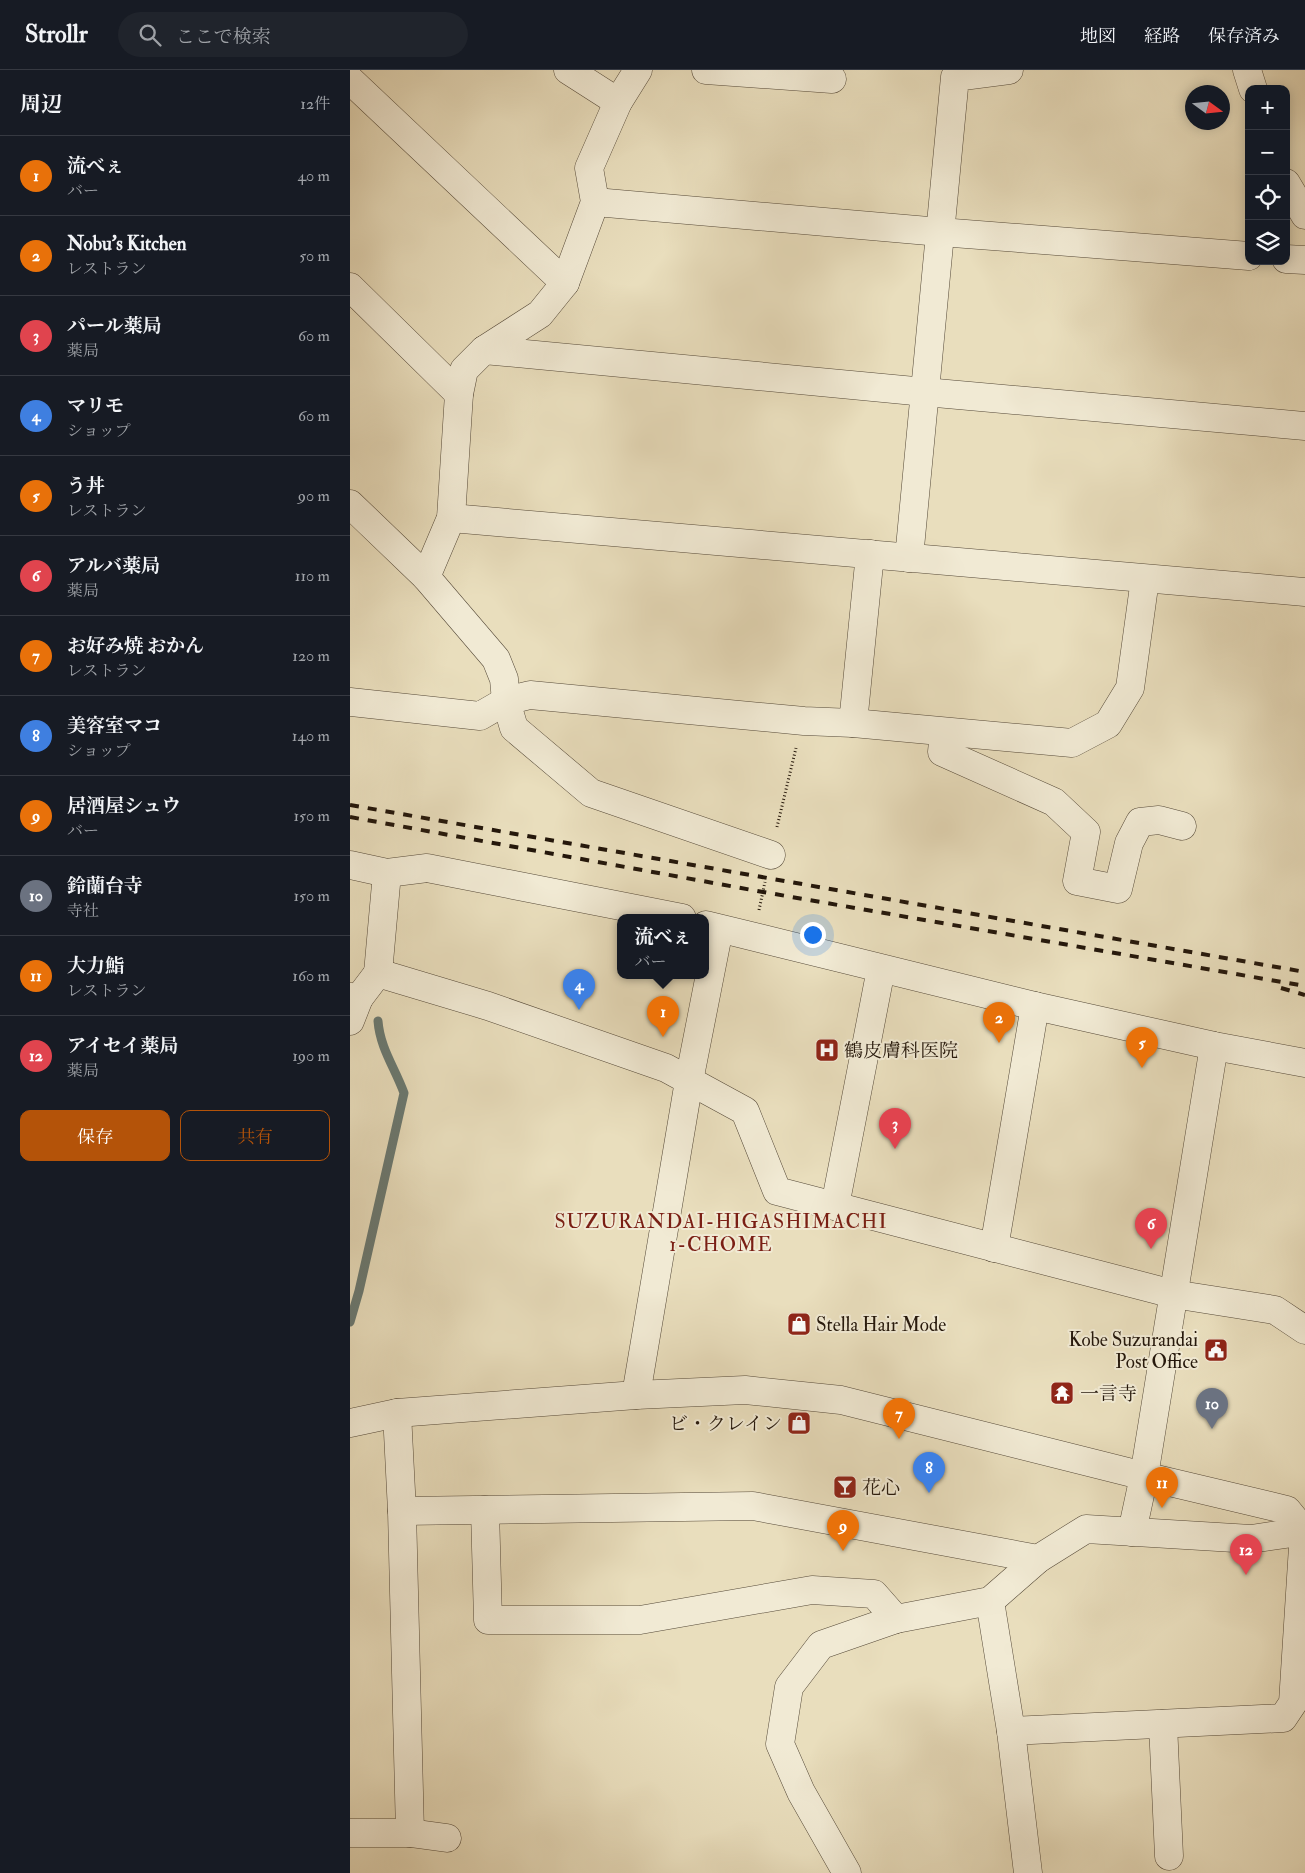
<!DOCTYPE html>
<html lang="ja">
<meta charset="utf-8">
<style>
body{margin:0;font-family:"IM FELL Double Pica","Noto Serif JP",serif;background:#20242c;color:#f1f3f6}
.controls{position:absolute;right:15px;top:15px;display:grid;overflow:hidden;border-radius:10px;box-shadow:0 2px 12px #0003}
.controls button{width:45px;height:45px;display:grid;place-items:center;padding:0;border:0;border-bottom:1px solid #363941;background:#171b24;color:#f1f3f6;font:25px sans-serif}
.compass{position:absolute;left:835px;top:15px;width:45px;height:45px;border-radius:50%;background:#171b24;box-shadow:0 2px 12px #0003;rotate:105deg}
.you{position:absolute;left:462px;top:864px;width:18px;height:18px;margin:-12px;border:4px solid #fff;border-radius:50%;background:#1a73e8;box-shadow:0 0 0 8px #1a73e833}
.badge{display:grid;place-items:center;width:32px;height:32px;border-radius:50%;background:#b45309;color:#fff;font-size:16px;font-weight:700}
.pin{position:absolute;translate:-50% -41px;filter:drop-shadow(0 1px 2px #0008)}
.pin::after{content:'';position:absolute;top:26px;width:18px;height:15px;background:inherit;clip-path:polygon(0 0,100% 0,50% 100%)}
.popup{position:absolute;left:267px;top:844px;width:92px;height:65px;box-sizing:border-box;display:grid;place-content:center;border-radius:10px;background:#171b24;filter:drop-shadow(0 1px 4px #0005);font-size:16px;white-space:nowrap;color:#9ea1a6}
.popup b{font-size:19px;color:#f1f3f6}
.popup::after{content:'';position:absolute;left:50%;top:100%;margin-left:-10px;border:10px solid transparent;border-top-color:#171b24}
.list{margin:0;padding:0;list-style:none}
h2{display:flex;justify-content:space-between;align-items:center;height:65px;margin:0;padding:0 20px;font-size:21px}
h2 small{font-size:16px;font-weight:400;color:#9ea1a6}
.list li{display:grid;grid-template-columns:32px 1fr auto;gap:15px;align-items:center;box-sizing:border-box;height:80px;padding:0 20px;border-top:1px solid #363941}
.list b{display:block;font-size:19px;white-space:nowrap}
.list p{margin:0;font-size:16px;white-space:nowrap;color:#9ea1a6}
.list em{font-size:16px;font-style:normal;color:#9ea1a6}
.actions{display:flex;gap:10px;padding:15px 20px}
.actions a{flex:1;padding:11px 0;border:1px solid #b45309;border-radius:10px;text-align:center;font-size:18px;color:#b45309}
.actions .main{background:#b45309;color:#fff}
.icon{flex:none;width:28px;height:28px;fill:none;stroke:currentColor;stroke-width:2;stroke-linecap:round;stroke-linejoin:round}
.map{position:relative;flex:none;width:955px;height:1803px;overflow:hidden}
header{display:flex;align-items:center;gap:30px;box-sizing:border-box;height:70px;padding:0 25px;background:#171b24;border-bottom:1px solid #363941}
header strong{font-size:24px}
nav{display:flex;gap:28px;margin-inline-start:auto;font-size:18px}
.search{width:350px;height:45px;background:#20242c;display:flex;align-items:center;gap:12px;box-sizing:border-box;padding:0 18px;border-radius:28px;color:#9ea1a6;font-size:19px}
main{display:flex}
aside{flex:1;background:#171b24}
.map>svg:first-child{display:block}
.lines{fill:none;stroke-linecap:round;stroke-linejoin:round}
.stream{stroke:#6a7972;stroke-width:9}
.minor-casing{stroke:#554938;stroke-width:29}
.path{stroke:#24170b;stroke-width:3;stroke-dasharray:1 2.5;stroke-linecap:butt}
.minor{stroke:#f1ead4;stroke-width:28}
.rail{stroke:#24170b;stroke-width:4;stroke-dasharray:9 9;stroke-linecap:butt}
.labels{text-anchor:middle;stroke-width:4;stroke-linejoin:round;paint-order:stroke}
.poi-label{font-size:19px;fill:#24170b;stroke:#f1ead4;text-anchor:start}
.neighbourhood-label{font-size:20px;letter-spacing:1px;fill:#7a1f14;stroke:#f1ead4}
</style>
<header>
<strong>Strollr</strong>
<div class="search"><svg class="icon" aria-label="search" viewBox="0 0 24 24"><circle cx="10" cy="10" r="6"/><path d="M15 15l6 6"/></svg>ここで検索</div>
<nav><a>地図</a><a>経路</a><a>保存済み</a></nav>
</header>
<main>
<aside>
<h2>周辺<small>12件</small></h2>
<ul class="list">
<li><span class="badge" style="background:#e8710a">1</span><div><b>流べぇ</b><p>バー</p></div><em>40 m</em></li>
<li><span class="badge" style="background:#e8710a">2</span><div><b>Nobu's Kitchen</b><p>レストラン</p></div><em>50 m</em></li>
<li><span class="badge" style="background:#e0444e">3</span><div><b>パール薬局</b><p>薬局</p></div><em>60 m</em></li>
<li><span class="badge" style="background:#3f7fe0">4</span><div><b>マリモ</b><p>ショップ</p></div><em>60 m</em></li>
<li><span class="badge" style="background:#e8710a">5</span><div><b>う丼</b><p>レストラン</p></div><em>90 m</em></li>
<li><span class="badge" style="background:#e0444e">6</span><div><b>アルバ薬局</b><p>薬局</p></div><em>110 m</em></li>
<li><span class="badge" style="background:#e8710a">7</span><div><b>お好み焼 おかん</b><p>レストラン</p></div><em>120 m</em></li>
<li><span class="badge" style="background:#3f7fe0">8</span><div><b>美容室マコ</b><p>ショップ</p></div><em>140 m</em></li>
<li><span class="badge" style="background:#e8710a">9</span><div><b>居酒屋シュウ</b><p>バー</p></div><em>150 m</em></li>
<li><span class="badge" style="background:#6b7280">10</span><div><b>鈴蘭台寺</b><p>寺社</p></div><em>150 m</em></li>
<li><span class="badge" style="background:#e8710a">11</span><div><b>大力鮨</b><p>レストラン</p></div><em>160 m</em></li>
<li><span class="badge" style="background:#e0444e">12</span><div><b>アイセイ薬局</b><p>薬局</p></div><em>190 m</em></li>
</ul>
<div class="actions"><a class="main">保存</a><a>共有</a></div>
</aside>
<div class="map">
<svg width="955" height="1803" viewBox="0 0 955 1803">
<rect width="100%" height="100%" fill="#e9debd"/>
<filter id="stains"><feTurbulence type="fractalNoise" baseFrequency=".004" numOctaves="4"/><feColorMatrix values="0 0 0 0 .2 0 0 0 0 .09 0 0 0 0 .02 0 0 0 .5 -.17"/></filter>
<radialGradient id="worn" r=".72"><stop offset=".6" stop-color="#630" stop-opacity="0"/><stop offset="1" stop-color="#630" stop-opacity=".3"/></radialGradient>
<g class="lines">
<path class="stream" d="M 0,1252 L 9,1221 L 54,1023 C 45,998 30,978 28,951"/>
<g class="minor-casing">
<g id="minor">
<polyline points="218,0 268,32"/>
<polyline points="356,0 482,9"/>
<polyline points="897,0 903,19"/>
<polyline points="0,10 215,213"/>
<polyline points="936,113 955,145"/>
<polyline points="245,132 590,162 899,186"/>
<polyline points="936,189 955,190"/>
<polyline points="0,217 109,324"/>
<polyline points="134,280 575,322 955,356"/>
<polyline points="0,434 76,507 146,589 154,609 156,631 164,658 241,723 421,785"/>
<polyline points="101,448 955,522"/>
<polyline points="559,488 605,7 659,0"/>
<polyline points="76,507 101,448 109,324 114,300 134,280 190,244 215,213 245,132 239,98 268,32 288,0"/>
<polyline points="0,632 130,646 156,631 180,625 454,651 503,653 722,673 758,654 780,618 795,509"/>
<polyline points="503,653 520,484"/>
<polyline points="594,662 592,682 704,732 736,762 727,811 768,819 779,773 790,752 809,750 832,756"/>
<polyline points="0,795 37,803 77,798 332,848"/>
<polyline points="37,803 28,903 138,936 316,998 395,1041 427,1121 823,1224 925,1240 955,1260"/>
<polyline points="356,855 685,936 864,976 955,993"/>
<polyline points="0,927 9,928 28,903"/>
<polyline points="0,951 9,928"/>
<polyline points="485,1136 531,899"/>
<polyline points="644,1178 685,936"/>
<polyline points="286,1325 339,1011 369,859"/>
<polyline points="47,1343 52,1441 60,1763"/>
<polyline points="0,1353 47,1343 286,1325 395,1320 491,1330 794,1406 937,1440 954,1461 943,1633 933,1648 661,1661"/>
<polyline points="135,1440 138,1550 290,1550 462,1520 524,1524 546,1549"/>
<polyline points="52,1441 403,1436 688,1489"/>
<polyline points="782,1462 794,1406 864,976"/>
<polyline points="640,1531 661,1661 678,1803"/>
<polyline points="813,1654 819,1786"/>
<polyline points="0,1763 60,1763 97,1768"/>
<polyline points="497,1803 451,1722 430,1674 439,1617 471,1575 546,1549 640,1531 688,1489 736,1459 901,1469 955,1461"/>
</g>
</g>
<g class="path">
<polyline points="427,757 446,678"/>
<polyline points="409,840 415,812"/>
</g>
<use href="#minor" class="minor"/>
<g class="rail">
<polyline points="0,735 955,902"/>
<polyline points="0,747 413,822 955,916"/>
<polyline points="931,918 955,925"/>
</g>
</g>
<defs>
<g id="hospital-square" transform="scale(1.25)"><rect x="-9" y="-9" width="18" height="18" rx="4" fill="#8f2418" stroke="#f1ead4"/><path d="M-5-5h3v3.5h4V-5h3V5h-3V1.5h-4V5h-3Z" fill="#fff"/></g>
<g id="shop-square" transform="scale(1.25)"><rect x="-9" y="-9" width="18" height="18" rx="4" fill="#8f2418" stroke="#f1ead4"/><path d="M-5-2.5h2.3a2.7 3.5 0 0 1 5.4 0H5L5.5 6h-11ZM-1.5-2.5h3a1.5 2.3 0 0 0-3 0Z" fill="#fff"/></g>
<g id="civic-square" transform="scale(1.25)"><rect x="-9" y="-9" width="18" height="18" rx="4" fill="#8f2418" stroke="#f1ead4"/><path d="M-.6-6.5H3V-4.5H.6V-3L4-1V1h2V6H-6V1h2V-1L-.6-3ZM-1.2 2.5V6h2.4V2.5Z" fill="#fff"/></g>
<g id="temple-square" transform="scale(1.25)"><rect x="-9" y="-9" width="18" height="18" rx="4" fill="#8f2418" stroke="#f1ead4"/><path d="M0-6L5-2H3V0L6.5 2.5H4V6H1.5V3h-3V6H-4V2.5H-6.5L-3 0V-2H-5Z" fill="#fff"/></g>
<g id="bar-square" transform="scale(1.25)"><rect x="-9" y="-9" width="18" height="18" rx="4" fill="#8f2418" stroke="#f1ead4"/><path d="M-6-5H6L.8 .8V4.5H3.5V6h-7V4.5H-.8V.8Z" fill="#fff"/></g>
</defs>
<g fill-rule="evenodd">
<use href="#hospital-square" x="477" y="980"/>
<use href="#shop-square" x="449" y="1254"/>
<use href="#civic-square" x="866" y="1280"/>
<use href="#temple-square" x="712" y="1323"/>
<use href="#shop-square" x="449" y="1353"/>
<use href="#bar-square" x="495" y="1417"/>
</g>
<g class="labels">
<g class="poi-label">
<text x="494" y="987">鶴皮膚科医院</text>
<text x="466" y="1261">Stella Hair Mode</text>
<text x="848" y="1276" text-anchor="end">Kobe Suzurandai<tspan x="848" dy="22">Post Office</tspan></text>
<text x="730" y="1330">一言寺</text>
<text x="432" y="1360" text-anchor="end">ビ・クレイン</text>
<text x="512" y="1424">花心</text>
</g>
<g class="neighbourhood-label">
<text x="371" y="1158">SUZURANDAI-HIGASHIMACHI<tspan x="371" dy="23">1-CHOME</tspan></text>
</g>
</g>
<rect width="100%" height="100%" filter="url(#stains)"/>
<rect width="100%" height="100%" fill="url(#worn)"/>
</svg>
<div class="controls">
<button>+</button>
<button>−</button>
<button><svg class="icon" aria-label="locate" viewBox="0 0 24 24"><circle cx="12" cy="12" r="6"/><path d="M12 2v4M12 18v4M2 12h4M18 12h4"/></svg></button>
<button><svg class="icon" aria-label="layers" viewBox="0 0 24 24"><path d="M12 4l9 5-9 5-9-5zM3 14l9 5 9-5"/></svg></button>
</div>
<svg class="compass" viewBox="-18 -18 36 36"><path d="M0-13l5 13h-10z" fill="#e53935"/><path d="M0 13l5-13h-10z" fill="#9ea1a6"/></svg>
<div class="you"></div>
<div class="pin badge" style="left:313px;top:967px;background:#e8710a">1</div>
<div class="popup"><b>流べぇ</b>バー</div>
<div class="pin badge" style="left:649px;top:973px;background:#e8710a">2</div>
<div class="pin badge" style="left:545px;top:1079px;background:#e0444e">3</div>
<div class="pin badge" style="left:229px;top:940px;background:#3f7fe0">4</div>
<div class="pin badge" style="left:792px;top:998px;background:#e8710a">5</div>
<div class="pin badge" style="left:801px;top:1179px;background:#e0444e">6</div>
<div class="pin badge" style="left:549px;top:1369px;background:#e8710a">7</div>
<div class="pin badge" style="left:579px;top:1423px;background:#3f7fe0">8</div>
<div class="pin badge" style="left:493px;top:1481px;background:#e8710a">9</div>
<div class="pin badge" style="left:862px;top:1359px;background:#6b7280">10</div>
<div class="pin badge" style="left:812px;top:1438px;background:#e8710a">11</div>
<div class="pin badge" style="left:896px;top:1505px;background:#e0444e">12</div>
</div>
</main>
